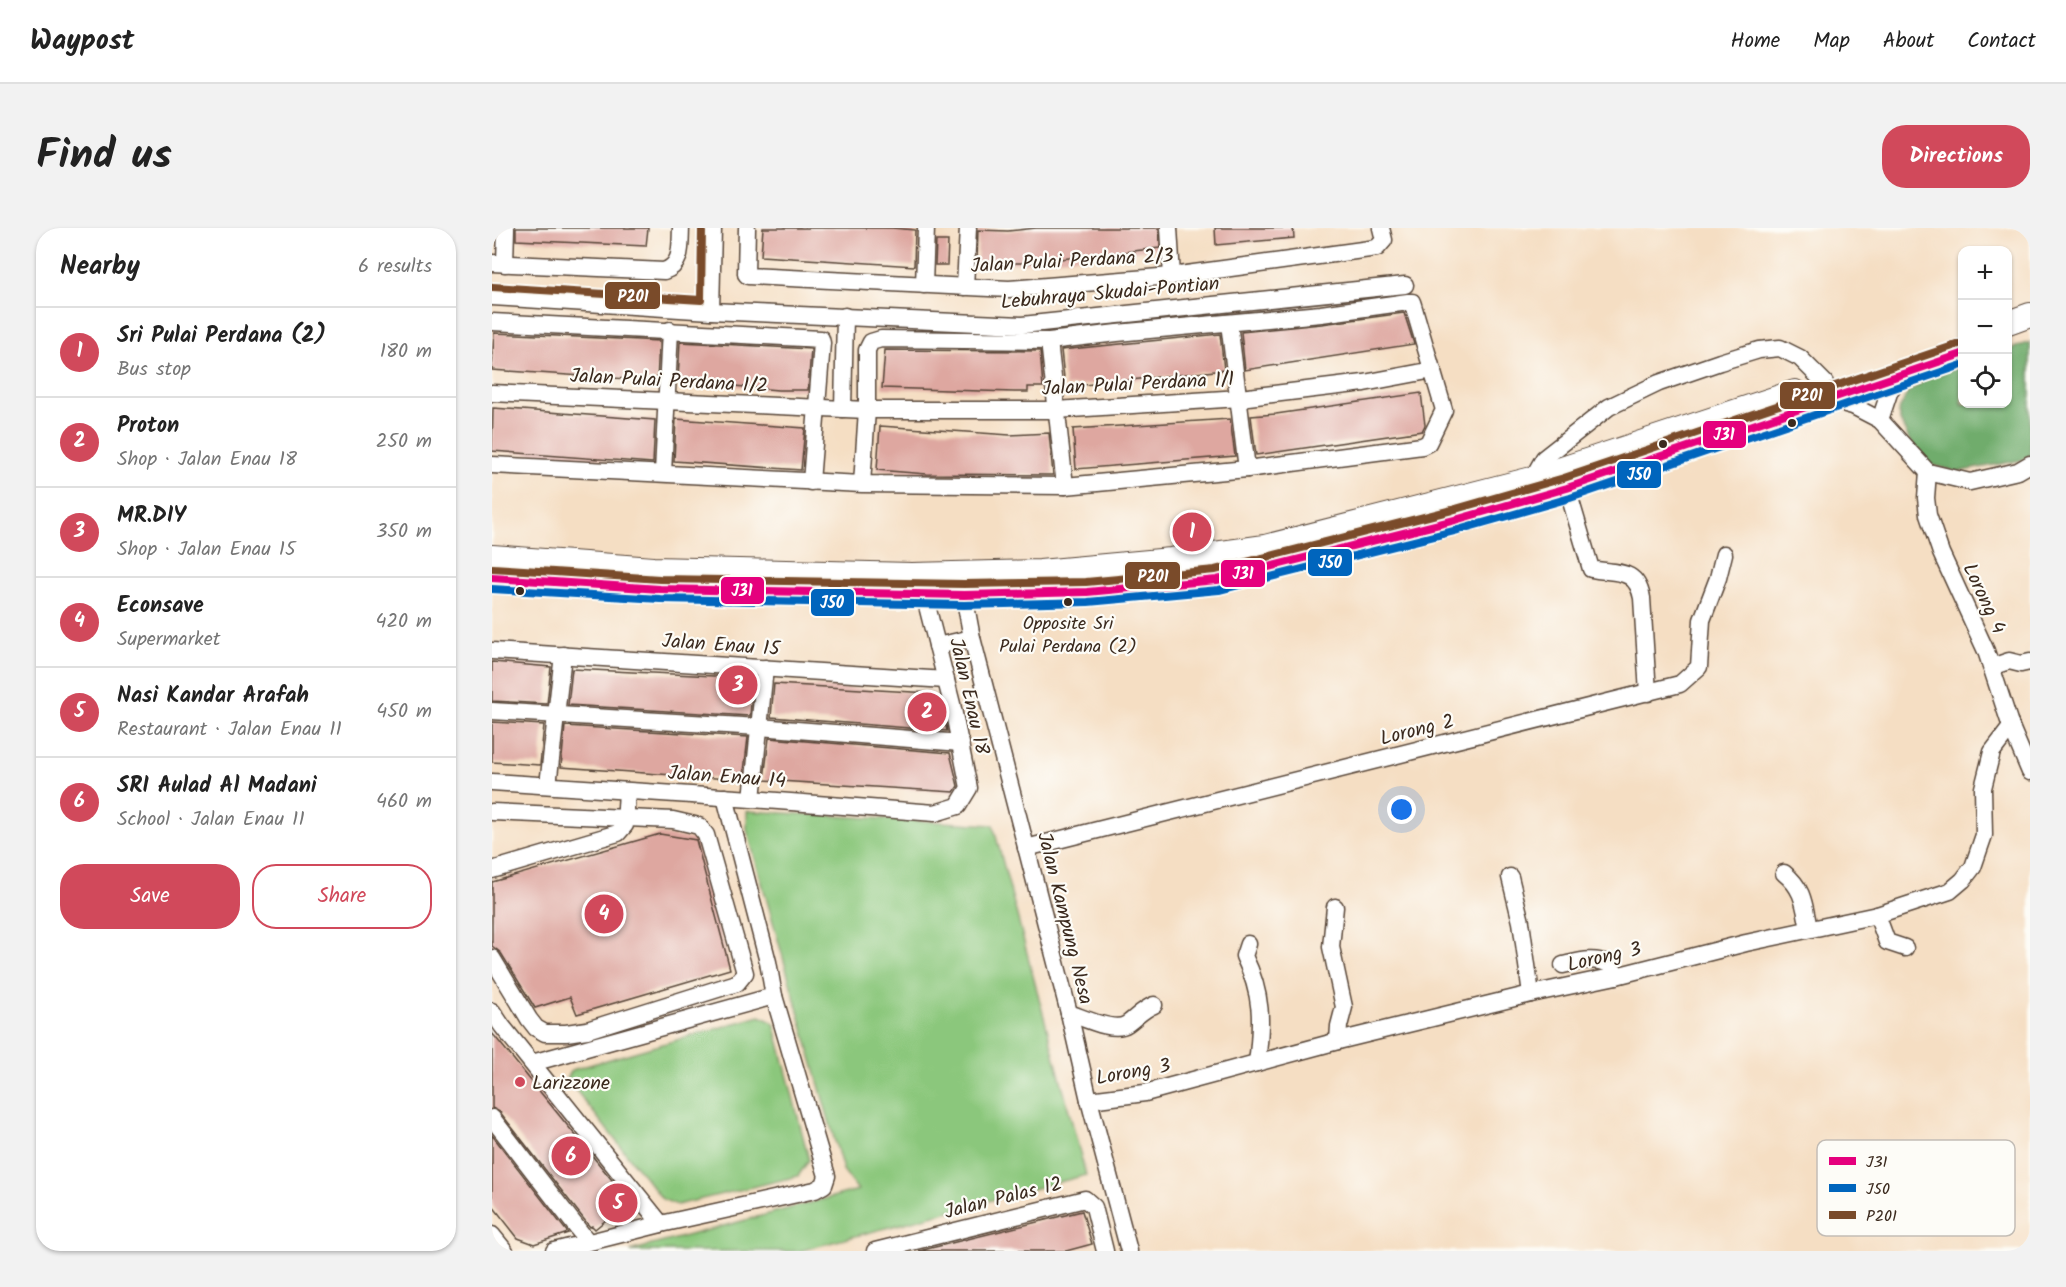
<!DOCTYPE html>
<meta charset="utf-8">
<style>
body{margin:0;font-family:Kalam,sans-serif;background:#f2f2f2;color:#222}
.controls{position:absolute;right:18px;top:18px;display:grid;overflow:hidden;border-radius:12px;box-shadow:0 2px 4px #0004}
.controls button{width:54px;height:54px;display:grid;place-items:center;padding:0;border:0;border-bottom:2px solid #e0e0e0;background:#fff;color:#222;font:30px sans-serif}
.you{position:absolute;left:910px;top:582px;width:21px;height:21px;margin:-15px;border:4px solid #fff;border-radius:50%;background:#1a73e8;box-shadow:0 0 0 9px #1a73e833}
.badge{display:grid;place-items:center;width:39px;height:39px;border-radius:50%;background:#d1495b;color:#fff;font-size:20px;font-weight:700}
.pin{position:absolute;translate:-50% -50%;border:3px solid #fff;box-shadow:0 2px 6px #0006}
.list{margin:0;padding:0;list-style:none}
h2{display:flex;justify-content:space-between;align-items:center;height:78px;margin:0;padding:0 24px;font-size:26px}
h2 small{font-size:20px;font-weight:400;color:#767676}
.list li{display:grid;grid-template-columns:39px 1fr auto;gap:18px;align-items:center;box-sizing:border-box;height:90px;padding:0 24px;border-top:2px solid #e0e0e0}
.list b{display:block;font-size:22px;white-space:nowrap}
.list p{margin:0;font-size:20px;white-space:nowrap;color:#767676}
.list em{font-size:20px;font-style:normal;color:#767676}
.actions{display:flex;gap:12px;padding:18px 24px}
.actions a{flex:1;padding:14px 0;border:2px solid #d1495b;border-radius:24px;text-align:center;font-size:21px;color:#d1495b}
.actions .main{background:#d1495b;color:#fff}
.icon{flex:none;width:33px;height:33px;fill:none;stroke:currentColor;stroke-width:2;stroke-linecap:round;stroke-linejoin:round}
.map{position:relative;flex:none;width:1538px;height:1023px;overflow:hidden;border-radius:24px}
header{display:flex;align-items:center;gap:36px;box-sizing:border-box;height:84px;padding:0 30px;background:#fff;border-bottom:2px solid #e0e0e0}
header strong{font-size:28px}
nav{display:flex;gap:33px;margin-inline-start:auto;font-size:21px}
.intro{display:flex;align-items:center;justify-content:space-between;box-sizing:border-box;height:144px;padding:0 36px}
h1{margin:0;font-size:42px}
.button{padding:15px 27px;border-radius:24px;background:#d1495b;color:#fff;font-size:21px;font-weight:700}
main{display:flex;gap:36px;padding:0 36px}
aside{flex:1;background:#fff;border-radius:24px;box-shadow:0 2px 4px #0004}
.map>svg:first-child{display:block}
.green{fill:#8bc77c;stroke:#63784d;stroke-width:1.5}
.forest{fill:#70ac6c;stroke:#566b45;stroke-width:1.5}
.building{fill:#dea7a0}
.lines{fill:none;stroke-linecap:round;stroke-linejoin:round}
.minor-casing{stroke:#574537;stroke-width:19}
.highway-casing{stroke:#574537;stroke-width:26}
.minor{stroke:#fff;stroke-width:16}
.highway{stroke:#fff;stroke-width:24}
.bus-1-casing{stroke:#fdfcf7;stroke-width:12}
.bus-2-casing{stroke:#fdfcf7;stroke-width:12}
.bus-3-casing{stroke:#fdfcf7;stroke-width:12}
.bus-1{stroke:#e5007d;stroke-width:8}
.bus-2{stroke:#0065bd;stroke-width:8}
.bus-3{stroke:#7a4b2a;stroke-width:8}
.bus-dot{fill:#3b2a1e;stroke:#fdfcf7;stroke-width:2}
.poi-dot{fill:#d1495b;stroke:#fdfcf7;stroke-width:2}
.labels{text-anchor:middle;stroke-width:4.5;stroke-linejoin:round;paint-order:stroke}
.bus-label{font-size:18px;fill:#3b2a1e;stroke:#fdfcf7}
.street-label{font-size:20px;fill:#3b2a1e;stroke:#fdfcf7}
.poi-label{font-size:20px;fill:#3b2a1e;stroke:#fdfcf7;text-anchor:start}
.key{fill:#fdfcf7;stroke:#c3bdb6;stroke-width:1.5}
.key-label{font-size:16px;fill:#3b2a1e}
.line-badge{stroke:#fdfcf7;stroke-width:2}
.badge-label{font-size:16px;text-anchor:middle;font-weight:bold;fill:#fff}
</style>
<header>
<strong>Waypost</strong>
<nav><a>Home</a><a>Map</a><a>About</a><a>Contact</a></nav>
</header>
<div class="intro"><h1>Find us</h1><a class="button">Directions</a></div>
<main>
<aside>
<h2>Nearby<small>6 results</small></h2>
<ul class="list">
<li><span class="badge">1</span><div><b>Sri Pulai Perdana (2)</b><p>Bus stop</p></div><em>180 m</em></li>
<li><span class="badge">2</span><div><b>Proton</b><p>Shop · Jalan Enau 18</p></div><em>250 m</em></li>
<li><span class="badge">3</span><div><b>MR.DIY</b><p>Shop · Jalan Enau 15</p></div><em>350 m</em></li>
<li><span class="badge">4</span><div><b>Econsave</b><p>Supermarket</p></div><em>420 m</em></li>
<li><span class="badge">5</span><div><b>Nasi Kandar Arafah</b><p>Restaurant · Jalan Enau 11</p></div><em>450 m</em></li>
<li><span class="badge">6</span><div><b>SRI Aulad Al Madani</b><p>School · Jalan Enau 11</p></div><em>460 m</em></li>
</ul>
<div class="actions"><a class="main">Save</a><a>Share</a></div>
</aside>
<div class="map">
<svg width="1538" height="1023" viewBox="0 0 1538 1023">
<rect width="100%" height="100%" fill="#fdfcf7"/>
<filter id="ink" filterUnits="userSpaceOnUse"><feTurbulence type="fractalNoise" baseFrequency=".0167" numOctaves="2"/><feDisplacementMap in="SourceGraphic" scale="12" xChannelSelector="R" yChannelSelector="G"/><feConvolveMatrix kernelMatrix="1 2 1 2 8 2 1 2 1" color-interpolation-filters="sRGB"/></filter>
<filter id="wash" filterUnits="userSpaceOnUse"><feTurbulence type="fractalNoise" baseFrequency=".008" numOctaves="4" result="noise"/><feDisplacementMap in="SourceGraphic" scale="24" xChannelSelector="R" yChannelSelector="G"/><feGaussianBlur stdDeviation="1.35" result="paint"/><feColorMatrix in="noise" values="0 0 0 0 0 0 0 0 0 0 0 0 0 0 0 0 0 1.4 0 .05"/><feComposite in="paint" operator="in"/></filter>
<g filter="url(#wash)">
<rect width="100%" height="100%" fill="#f5dec3"/>
<g class="green">
<polygon points="255,583 501,597 594,947 307,1023 138,1023 366,962 351,942 255,602"/>
<polygon points="268,788 282,795 317,932 306,948 185,977 170,971 75,851 80,842"/>
</g>
<polygon class="forest" points="1538,114 1538,227 1530,232 1465,244 1437,236 1417,211 1408,193 1406,184 1416,164 1437,150 1470,138 1470,176 1516,176 1516,122"/>
<g id="blocks">
<g class="building">
<polygon points="24,0 156,0 154,18 24,12"/>
<polygon points="271,0 400,0 423,2 422,38 269,28"/>
<polygon points="544,0 667,0 668,20 532,35 485,35 486,2 516,3"/>
<polygon points="723,0 801,0 802,10 724,17"/>
<polygon points="444,13 456,13 455,37 443,37"/>
<polygon points="912,85 922,116 753,142 749,104 830,96"/>
<polygon points="2,105 167,113 165,153 0,142"/>
<polygon points="728,106 732,142 573,159 569,122"/>
<polygon points="188,114 319,121 316,162 286,162 186,153"/>
<polygon points="393,122 548,123 551,159 536,159 536,164 522,164 390,160"/>
<polygon points="929,165 933,197 930,203 764,227 759,188 784,186"/>
<polygon points="1,180 163,192 161,235 0,223"/>
<polygon points="184,191 313,200 309,242 182,233"/>
<polygon points="738,191 743,228 584,241 581,201"/>
<polygon points="388,198 518,207 557,205 561,247 435,246 385,242"/>
<polygon points="0,434 59,439 55,476 0,473"/>
<polygon points="80,441 261,450 258,488 76,477"/>
<polygon points="282,456 438,465 449,474 455,503 279,489"/>
<polygon points="0,494 52,497 48,537 0,534"/>
<polygon points="73,498 256,509 251,552 69,539"/>
<polygon points="277,510 458,525 466,558 462,564 272,552"/>
<polygon points="168,606 204,612 238,741 85,786 78,769 43,780 9,725 0,718 0,654"/>
<polygon points="0,805 137,973 103,1001 100,998 98,999 8,884 0,880"/>
<polygon points="0,907 76,1005 42,1016 26,1010 0,977"/>
<polygon points="590,983 600,1016 574,1023 427,1023"/>
</g>
</g>
</g>
<g filter="url(#ink)">
<use href="#blocks" fill-opacity="0" stroke="#574537" stroke-width="1.5"/>
<g class="lines">
<g class="minor-casing">
<g id="minor">
<polyline points="255,0 254,46 256,48 517,61 680,48 885,20 892,12 889,0"/>
<polyline points="677,0 680,48"/>
<path d="M 0,35 L 172,43 C 191,37 188,17 189,0"/>
<polyline points="13,36 14,0"/>
<polyline points="432,57 434,0"/>
<polyline points="473,59 476,0"/>
<polyline points="0,69 219,83 530,97 913,57"/>
<polyline points="219,83 221,0"/>
<polyline points="0,94 329,111 330,115 319,254"/>
<polyline points="737,95 755,241"/>
<polyline points="557,113 573,258"/>
<polyline points="0,165 375,182 564,182 748,170 872,155 941,142"/>
<polyline points="1336,171 1361,178 1388,192 1436,244 1478,254 1526,243 1538,236"/>
<polyline points="351,181 353,88"/>
<polyline points="1388,192 1398,162 1412,146"/>
<polyline points="0,237 370,256 573,258 755,241 930,218 936,215 952,182 921,77 920,74 916,74 829,86 625,105 557,113 389,111 379,114 375,122 375,182 370,256"/>
<polyline points="1436,244 1434,270 1436,287 1449,325 1494,423 1519,499 1538,544"/>
<polyline points="171,245 178,102"/>
<polyline points="1040,251 1052,230 1117,179 1167,155 1228,134 1267,122 1288,120 1308,130 1333,155"/>
<path d="M 1075,260 L 1099,341 C 1124,346 1144,339 1150,370 L 1156,465"/>
<polyline points="472,367 480,410 577,785 597,872 637,1023"/>
<polyline points="445,418 480,410"/>
<polyline points="0,423 454,452"/>
<polyline points="1499,439 1517,433 1529,436 1538,434"/>
<polyline points="0,483 267,499 469,515"/>
<polyline points="0,554 260,571 443,585 466,578 477,560 460,476 432,366"/>
<polyline points="56,557 71,427"/>
<polyline points="260,571 273,440"/>
<polyline points="0,584 181,592 207,598 214,607 253,745 245,755 232,759 95,802 74,805 53,805 44,800 37,791 0,730"/>
<polyline points="534,620 1188,456 1207,439 1210,392 1226,350 1232,326"/>
<polyline points="0,642 126,605 133,597 135,563"/>
<path d="M 1292,645 C 1312,661 1312,677 1317,701"/>
<polyline points="1018,649 1029,694 1039,766"/>
<polyline points="843,679 839,719 852,779 847,798 846,813"/>
<polyline points="1385,687 1395,714 1413,720"/>
<path d="M 756,716 L 752,728 C 771,767 770,794 765,835"/>
<path d="M 1071,737 C 1089,733 1101,729 1118,736 L 1124,748"/>
<polyline points="0,783 10,798 169,996"/>
<path d="M 577,785 C 592,790 622,805 635,796 C 645,789 651,781 662,777"/>
<polyline points="40,835 282,768"/>
<polyline points="597,872 653,865 846,813 1039,766 1124,748 1254,715 1385,687 1458,663 1471,652 1481,639 1492,607 1491,560 1500,524 1519,499"/>
<polyline points="0,890 96,1014"/>
<polyline points="0,1007 13,1023"/>
<polyline points="62,1023 169,996 323,962 332,957 335,948 282,768 276,734 233,569"/>
<polyline points="383,1023 593,971 602,979 613,1023"/>
</g>
</g>
<g class="highway-casing">
<g id="highway">
<polyline points="1516,95 1538,87"/>
<polyline points="0,329 161,341 420,347 548,344 679,332 773,319 1040,251 1303,164"/>
<polyline points="0,350 168,361 472,367 595,364 725,352 963,292 1075,260 1470,126"/>
</g>
</g>
<use href="#minor" class="minor"/>
<use href="#highway" class="highway"/>
<g class="bus-1-casing">
<polyline id="bus-1" points="0,350 168,361 472,367 595,364 725,352 963,292 1075,260 1470,126"/>
</g>
<g class="bus-2-casing">
<polyline id="bus-2" points="0,361 168,371 472,377 596,374 727,362 966,302 1078,270 1470,137"/>
</g>
<g class="bus-3-casing">
<g id="bus-3">
<polyline points="1,59 209,72 210,0"/>
<polyline points="1,340 168,351 472,356 594,354 723,342 960,282 1072,250 1467,116"/>
</g>
</g>
<use href="#bus-1" class="bus-1"/>
<use href="#bus-2" class="bus-2"/>
<use href="#bus-3" class="bus-3"/>
</g>
</g>
<g class="bus-dot">
<circle cx="1300" cy="195" r="5"/>
<circle cx="1171" cy="216" r="5"/>
<circle cx="28" cy="363" r="5"/>
<circle cx="576" cy="374" r="5"/>
</g>
<circle class="poi-dot" cx="28" cy="854" r="6"/>
<g class="labels">
<g class="bus-label">
<text x="576" y="401">Opposite Sri<tspan x="576" dy="23">Pulai Perdana (2)</tspan></text>
</g>
<g class="street-label">
<text transform="translate(580 32) rotate(-3)" y="7">Jalan Pulai Perdana 2/3</text>
<text transform="translate(618 64) rotate(-5)" y="7">Lebuhraya Skudai-Pontian</text>
<text transform="translate(177 152) rotate(3)" y="7">Jalan Pulai Perdana 1/2</text>
<text transform="translate(646 155) rotate(-3)" y="7">Jalan Pulai Perdana 1/1</text>
<text transform="translate(1493 370) rotate(65)" y="7">Lorong 4</text>
<text transform="translate(229 416) rotate(4)" y="7">Jalan Enau 15</text>
<text transform="translate(478 468) rotate(77)" y="7">Jalan Enau 18</text>
<text transform="translate(925 501) rotate(-14)" y="7">Lorong 2</text>
<text transform="translate(235 548) rotate(4)" y="7">Jalan Enau 14</text>
<text transform="translate(574 690) rotate(76)" y="7">Jalan Kampung Nesa</text>
<text transform="translate(1112 728) rotate(-13)" y="7">Lorong 3</text>
<text transform="translate(641 843) rotate(-10)" y="7">Lorong 3</text>
<text transform="translate(511 969) rotate(-14)" y="7">Jalan Palas 12</text>
</g>
<g class="poi-label">
<text x="40" y="861">Larizzone</text>
</g>
</g>
<rect x="1325" y="912" width="198" height="96" rx="9" class="key"/>
<rect x="1337" y="929" width="27" height="8" fill="#e5007d"/>
<rect x="1337" y="956" width="27" height="8" fill="#0065bd"/>
<rect x="1337" y="983" width="27" height="8" fill="#7a4b2a"/>
<g class="key-label">
<text x="1374" y="939">J31</text>
<text x="1374" y="966">J50</text>
<text x="1374" y="993">P201</text>
</g>
<g class="line-badge">
<rect x="112" y="53" width="57" height="29" rx="6" fill="#7a4b2a"/>
<rect x="1287" y="153" width="57" height="29" rx="6" fill="#7a4b2a"/>
<rect x="1210" y="192" width="45" height="29" rx="6" fill="#e5007d"/>
<rect x="1124" y="232" width="46" height="29" rx="6" fill="#0065bd"/>
<rect x="815" y="320" width="46" height="29" rx="6" fill="#0065bd"/>
<rect x="728" y="331" width="46" height="29" rx="6" fill="#e5007d"/>
<rect x="632" y="333" width="57" height="29" rx="6" fill="#7a4b2a"/>
<rect x="228" y="348" width="45" height="29" rx="6" fill="#e5007d"/>
<rect x="318" y="360" width="45" height="29" rx="6" fill="#0065bd"/>
</g>
<g class="badge-label">
<text x="141" y="74">P201</text>
<text x="1315" y="173">P201</text>
<text x="1232" y="212">J31</text>
<text x="1147" y="252">J50</text>
<text x="838" y="340">J50</text>
<text x="751" y="351">J31</text>
<text x="661" y="354">P201</text>
<text x="250" y="368">J31</text>
<text x="340" y="380">J50</text>
</g>
</svg>
<div class="controls">
<button>+</button>
<button>−</button>
<button><svg class="icon" aria-label="locate" viewBox="0 0 24 24"><circle cx="12" cy="12" r="6"/><path d="M12 2v4M12 18v4M2 12h4M18 12h4"/></svg></button>
</div>
<div class="you"></div>
<div class="pin badge" style="left:700px;top:304px">1</div>
<div class="pin badge" style="left:435px;top:484px">2</div>
<div class="pin badge" style="left:246px;top:457px">3</div>
<div class="pin badge" style="left:112px;top:686px">4</div>
<div class="pin badge" style="left:126px;top:975px">5</div>
<div class="pin badge" style="left:79px;top:928px">6</div>
</div>
</main>
